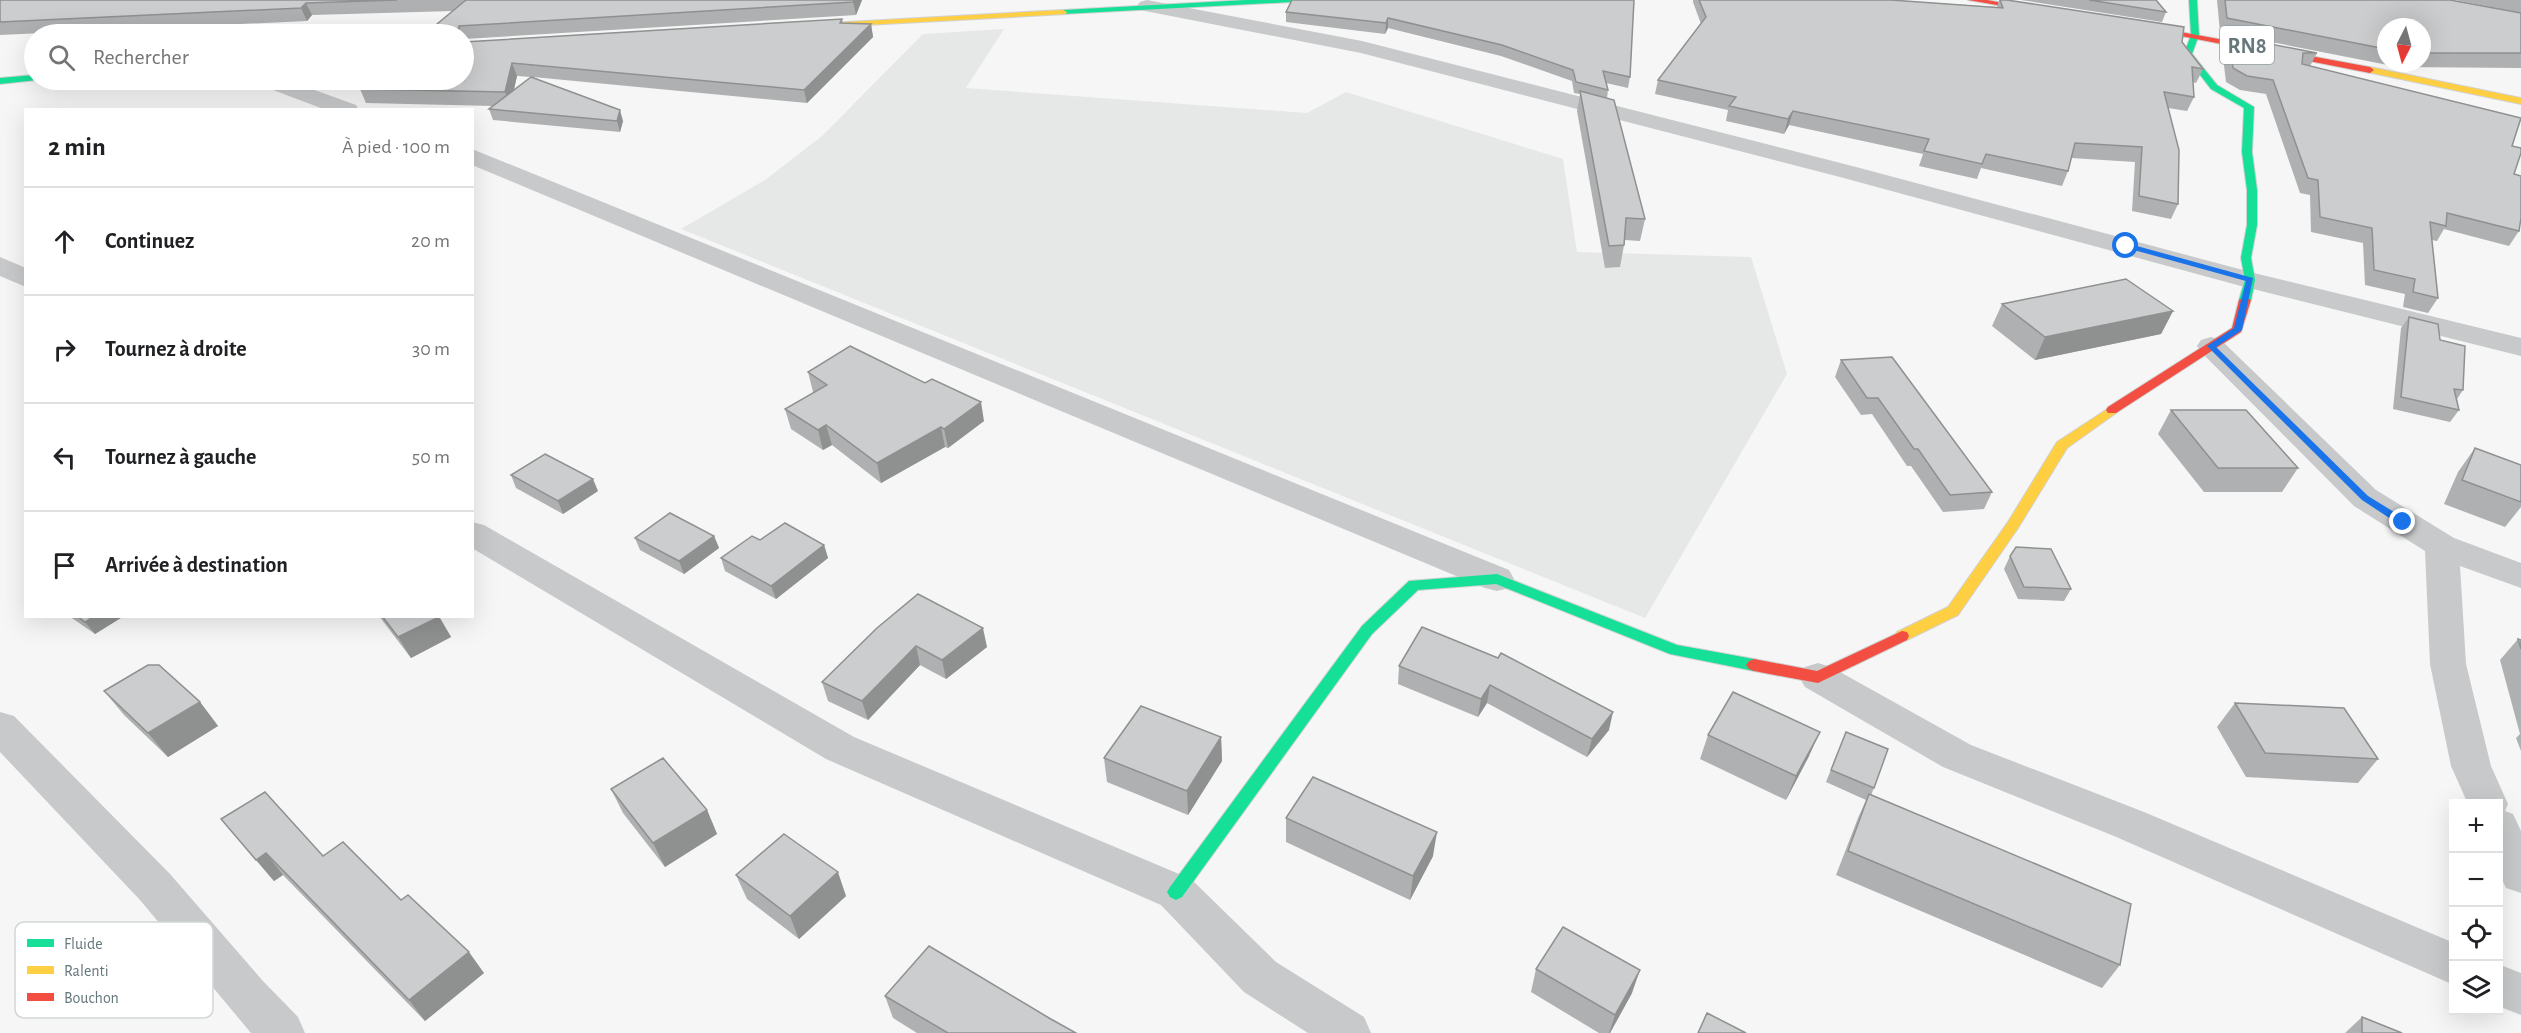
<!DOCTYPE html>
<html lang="fr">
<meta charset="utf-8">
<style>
body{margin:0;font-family:"Alegreya Sans",sans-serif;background:#f2f2f2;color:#202124}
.controls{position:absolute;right:18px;bottom:18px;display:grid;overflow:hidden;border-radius:0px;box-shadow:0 6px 24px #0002}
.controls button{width:54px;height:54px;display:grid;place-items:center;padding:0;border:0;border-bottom:2px solid #e0e0e0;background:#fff;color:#202124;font:30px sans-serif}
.compass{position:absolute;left:2377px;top:18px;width:54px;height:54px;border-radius:50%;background:#fff;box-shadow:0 6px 24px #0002;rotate:186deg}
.stop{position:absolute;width:18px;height:18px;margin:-14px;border:4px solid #1a73e8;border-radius:50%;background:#fff}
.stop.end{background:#1a73e8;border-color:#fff;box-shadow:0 2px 6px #0008}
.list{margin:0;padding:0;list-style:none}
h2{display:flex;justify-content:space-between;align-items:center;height:78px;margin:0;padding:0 24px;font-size:26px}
h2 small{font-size:20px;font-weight:400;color:#757577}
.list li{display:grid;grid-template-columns:39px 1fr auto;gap:18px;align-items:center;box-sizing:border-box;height:108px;padding:0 24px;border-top:2px solid #e0e0e0}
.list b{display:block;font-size:22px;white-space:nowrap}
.list em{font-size:20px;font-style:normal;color:#757577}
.icon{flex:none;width:33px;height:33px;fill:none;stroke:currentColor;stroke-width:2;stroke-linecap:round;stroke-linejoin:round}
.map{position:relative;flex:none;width:2521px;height:1033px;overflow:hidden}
.search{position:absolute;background:#fff;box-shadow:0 6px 24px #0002;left:24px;top:24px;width:450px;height:66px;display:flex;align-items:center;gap:15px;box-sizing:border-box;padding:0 21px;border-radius:33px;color:#757577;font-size:22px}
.panel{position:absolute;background:#fff;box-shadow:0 6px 24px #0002;left:24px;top:108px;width:450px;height:510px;border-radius:0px}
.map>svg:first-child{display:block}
.built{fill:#e6e7e7}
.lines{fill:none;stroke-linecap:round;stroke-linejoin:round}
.fast-casing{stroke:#d1d2d3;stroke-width:2}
.slow-casing{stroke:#d1d2d3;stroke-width:2}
.jam-casing{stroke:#d1d2d3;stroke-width:2}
.street{fill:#c7c9ca;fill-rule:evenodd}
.fast{fill:#16e098;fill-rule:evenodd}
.slow{fill:#ffcf43;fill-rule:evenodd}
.jam{fill:#f24e42;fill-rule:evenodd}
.wall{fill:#afb0b1;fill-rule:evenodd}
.shaded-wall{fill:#8f9090}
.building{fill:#cccdce;stroke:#8f9090;stroke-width:1.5}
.route{fill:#1a73e8}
.labels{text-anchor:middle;stroke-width:6;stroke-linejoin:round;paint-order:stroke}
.shield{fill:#fff;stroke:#94a0a3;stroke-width:1.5}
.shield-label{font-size:22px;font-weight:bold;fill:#66787c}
.key{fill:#fff;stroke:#d1d6d8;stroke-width:1.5}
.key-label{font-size:16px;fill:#66787c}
</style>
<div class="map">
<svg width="2521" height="1033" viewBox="0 0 2521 1033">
<rect width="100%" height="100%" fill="#f6f6f6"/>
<polygon class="built" points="1004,29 966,88 1307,113 1346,92 1563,159 1577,252 1751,257 1787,374 1645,618 681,229 765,180 822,136 923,34"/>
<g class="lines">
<g class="fast-casing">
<g id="fast">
<polygon points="1246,0 1296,0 1292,2 1063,14 1059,12 1063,10"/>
<polygon points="2189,0 2197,0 2199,35 2192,54 2217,85 2254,107 2252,152 2257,190 2257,225 2251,258 2255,280 2251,300 2245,303 2239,300 2245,280 2241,258 2247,225 2247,190 2242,152 2244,108 2211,89 2184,54 2191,35"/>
<polygon points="34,75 34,80 37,80 0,84 0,78"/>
<polygon points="1497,574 1677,645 1754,659 1759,661 1762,665 1759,669 1754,671 1670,654 1496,584 1418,590 1372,634 1182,897 1176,900 1170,897 1167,892 1170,887 1362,626 1409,581"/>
</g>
</g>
<g class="slow-casing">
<g id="slow">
<polygon points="1063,10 1067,12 1066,14 811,28 807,26 811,24"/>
<polygon points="2370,67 2521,98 2521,104 2367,72 2366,70"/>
<polygon points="2112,406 2116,407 2118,410 2116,413 2067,448 2018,528 1958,615 1907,640 1897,640 1895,636 1897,632 1948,607 2008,522 2057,442"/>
</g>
</g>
<g class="jam-casing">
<g id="jam">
<polygon points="1968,0 1987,0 2046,11 2042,13"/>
<polygon points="2137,24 2370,67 2374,70 2370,73 2140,28 2137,28"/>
<polygon points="2245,297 2251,300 2241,332 2116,413 2108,413 2106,410 2108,407 2232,328 2239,300"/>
<polygon points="1902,631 1907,632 1909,636 1907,640 1818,683 1754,671 1749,669 1746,665 1749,661 1754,659 1817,671"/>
</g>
</g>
<g class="street">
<polygon points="1147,0 1362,41 1856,167 2258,274 2521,338 2521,356 2241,286 1840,177 1361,53 1140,10 1137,6 1140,2"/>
<polygon points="257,80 287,80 356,105 359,110 326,110 260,85"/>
<polygon points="472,149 1509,570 1514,579 1509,588 1497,591 1485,588 472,165"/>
<polygon points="0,257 26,268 26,287 0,276"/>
<polygon points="2211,337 2221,340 2376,490 2454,538 2521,563 2521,588 2460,566 2466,664 2491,766 2508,804 2505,811 2513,814 2521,831 2521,893 2506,888 2498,872 2498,804 2468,804 2451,766 2430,664 2425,551 2354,506 2201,352 2197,346 2201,340"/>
<polygon points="472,522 484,525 854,737 1191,879 1276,962 1364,1017 1371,1033 1308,1033 1244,992 1161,905 826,759 472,548"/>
<polygon points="1818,663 1831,667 1971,745 2144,812 2454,943 2454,985 2114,836 1943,767 1805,687 1799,677 1805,667"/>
<polygon points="0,712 14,716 170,874 262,980 298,1017 305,1033 251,1033 140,900 0,752"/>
<polygon points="2498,964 2521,973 2521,1015 2498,1006"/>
</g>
<use href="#fast" class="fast"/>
<use href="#slow" class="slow"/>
<use href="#jam" class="jam"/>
</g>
<g class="wall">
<polygon points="0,0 862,0 856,15 464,39 464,41 464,34 425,34 453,11 312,15 307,21 0,35"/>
<polygon points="1634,0 1630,77 1628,88 1606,83 1608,90 1607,98 1645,219 1640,241 1625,240 1620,267 1605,268 1577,111 1580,94 1574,93 1572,81 1501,56 1388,28 1385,34 1286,22 1286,12"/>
<polygon points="1693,0 1891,0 1997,7 1999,0 2007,0 2182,42 2203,69 2196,83 2193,82 2194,97 2187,111 2168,108 2178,204 2171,219 2132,211 2135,162 2071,158 2068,171 2062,186 1981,168 1977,179 1919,166 1923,154 1789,125 1784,134 1726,121 1728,110 1655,94 1658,80 1701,24 1693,2"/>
<polygon points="2021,0 2156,0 2166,12 2162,22"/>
<path d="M 2217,0 L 2450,0 L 2521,13 L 2521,68 L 2398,67 L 2220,32 ZM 2386,27 L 2422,27 L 2422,63 L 2386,63 Z"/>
<polygon points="2455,0 2521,0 2521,13"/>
<path d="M 842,19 L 843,23 L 871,24 L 873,37 L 807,103 L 533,77 L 623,121 L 620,132 L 493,120 L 489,109 L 493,106 L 366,103 L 360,89 L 464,42 ZM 517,76 L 531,77 L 514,90 Z"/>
<polygon points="2229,36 2317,53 2310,66 2512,146 2519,231 2509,246 2444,229 2437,241 2432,240 2438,298 2428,313 2403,307 2405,294 2365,285 2363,243 2311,232 2310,195 2300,193 2266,94 2240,90 2226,82 2222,49"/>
<polygon points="2002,304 2173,311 2161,334 2035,360 1992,326"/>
<polygon points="2409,317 2463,390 2457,399 2459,410 2450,422 2393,409 2401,328"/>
<polygon points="1841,360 1992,492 1984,509 1943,512 1911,466 1907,466 1872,414 1861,415 1835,377"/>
<polygon points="808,372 984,421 948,448 945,447 881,483 832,445 823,450 791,429 785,409 814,393 813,392"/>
<polygon points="2171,410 2298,468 2282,492 2204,492 2158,434"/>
<polygon points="2475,448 2521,465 2521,507 2505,527 2444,504 2458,472"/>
<polygon points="511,475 598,491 563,514 516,488"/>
<polygon points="714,536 719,548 684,574 640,550 635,538"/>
<polygon points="760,540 824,545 828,558 776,599 725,571 721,558"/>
<polygon points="2010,556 2071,589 2064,601 2018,599 2004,569"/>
<polygon points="69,616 124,616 95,634"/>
<polygon points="379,616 439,616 451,637 411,658"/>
<polygon points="1422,627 1609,730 1587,757 1487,703 1478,717 1398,684 1399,666"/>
<polygon points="877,628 987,647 946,679 920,665 868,720 828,701 822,682"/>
<polygon points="2518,639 2521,640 2521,751 2516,738 2520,734 2500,660"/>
<polygon points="104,691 200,702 218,726 168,757 124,715"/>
<polygon points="2235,703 2378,759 2358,783 2246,777 2217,727"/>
<polygon points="1846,732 1874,788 1871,795 2120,965 2102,988 1836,875 1858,818 1866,800 1826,782"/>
<polygon points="1708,735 1809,756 1786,800 1700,759"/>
<polygon points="1221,737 1222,761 1188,815 1107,782 1104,758"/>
<polygon points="611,789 707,810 717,834 665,867 623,813"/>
<polygon points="1286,818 1433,856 1410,900 1286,842"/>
<polygon points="221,819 323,856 401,900 484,973 425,1021 283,875 274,881"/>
<polygon points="736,875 846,896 799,939 747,899"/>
<polygon points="1536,969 1632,993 1610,1033 1599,1033 1531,992"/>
<polygon points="885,996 1049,1018 1076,1033 917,1033 893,1018"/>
<polygon points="2362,1017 2402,1033 2345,1033"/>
</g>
<g class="shaded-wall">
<polygon points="854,0 862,0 856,15 853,2"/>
<polygon points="306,3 312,15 307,21 301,8"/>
<polygon points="1388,18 1388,28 1385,34 1386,23"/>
<polygon points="871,24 873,37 807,103 804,90"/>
<polygon points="459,26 462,34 457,34"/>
<polygon points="512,63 517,76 510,106 505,92"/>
<polygon points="620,110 623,121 620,132 617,121"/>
<polygon points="1793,111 1789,125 1784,134 1788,119"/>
<polygon points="2173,311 2161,334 2035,360 2045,337"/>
<polygon points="981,402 984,421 948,448 944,429"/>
<polygon points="826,425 832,445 823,450 818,430"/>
<polygon points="941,427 945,447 881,483 877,463"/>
<polygon points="593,479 598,491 563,514 558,501"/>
<polygon points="714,536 719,548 684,574 679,561"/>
<polygon points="824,545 828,558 776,599 771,586"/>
<polygon points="94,616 124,616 95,634 85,622"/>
<polygon points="439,617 451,637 411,658 398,637"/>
<polygon points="983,628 987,647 946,679 942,660"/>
<polygon points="916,646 920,665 868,720 862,701"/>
<polygon points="1490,685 1487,703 1478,717 1481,699"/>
<polygon points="200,702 218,726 168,757 148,733"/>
<polygon points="1613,712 1609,730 1587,757 1592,739"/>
<polygon points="1820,732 1809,756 1786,800 1796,776"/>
<polygon points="1221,737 1222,761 1188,815 1187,791"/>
<polygon points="707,810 717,834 665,867 653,843"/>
<polygon points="1437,832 1433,856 1410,900 1413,876"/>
<polygon points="266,853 283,875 274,881 256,860"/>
<polygon points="838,872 846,896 799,939 790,916"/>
<polygon points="469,952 484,973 425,1021 409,1000"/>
<polygon points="1640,970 1632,993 1610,1033 1609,1033 1615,1015"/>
</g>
<g class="building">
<polygon points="0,0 397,0 306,3 301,8 0,22"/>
<polygon points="466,0 854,0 853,2 459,26 457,34 425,34"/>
<polygon points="1292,0 1634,0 1630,77 1603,71 1608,90 1576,82 1573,70 1502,45 1388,18 1386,23 1286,12"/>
<polygon points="1699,0 1891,0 2003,8 2000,0 2007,0 2184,27 2182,42 2203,69 2192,67 2194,97 2164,92 2179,150 2178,204 2139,196 2142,147 2075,143 2068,171 1986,154 1982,164 1924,151 1929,139 1793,111 1788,119 1729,106 1736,97 1658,80 1706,17"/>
<polygon points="2089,0 2156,0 2166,12"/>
<polygon points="2225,0 2450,0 2521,13 2521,53 2422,53 2422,27 2386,27 2386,49 2227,18"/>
<polygon points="842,19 840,23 871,24 804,90 512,63 505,92 360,89 371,80 464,80 464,42"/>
<polygon points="2229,36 2317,53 2303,53 2302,64 2521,118 2512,146 2521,148 2521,153 2514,174 2521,176 2521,218 2519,231 2447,213 2446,226 2430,222 2438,298 2413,292 2415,279 2374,270 2372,228 2320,217 2318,180 2308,178 2273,80 2247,76 2233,68"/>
<polygon points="531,77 620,110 617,121 489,109"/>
<polygon points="1580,91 1614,100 1645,219 1626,218 1624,245 1609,246"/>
<polygon points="2126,279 2173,311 2045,337 2002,304"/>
<polygon points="2409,317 2438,324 2440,340 2465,346 2463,390 2454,389 2459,410 2401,397"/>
<polygon points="850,346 925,383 932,379 981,402 944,429 941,427 877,463 826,425 818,430 785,409 827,385 808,372"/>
<polygon points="1892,357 1992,492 1950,495 1918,449 1914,449 1878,398 1867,398 1841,360"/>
<polygon points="2171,410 2246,410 2298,468 2218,468"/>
<polygon points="2475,448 2521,465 2521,502 2462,480"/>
<polygon points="545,454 593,479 558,501 511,475"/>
<polygon points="670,513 714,536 679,561 635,538"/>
<polygon points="785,523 824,545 771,586 721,558 752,536 760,540"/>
<polygon points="2016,547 2051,549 2071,589 2024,587 2010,556"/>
<polygon points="918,594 983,628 942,660 916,646 862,701 822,682 877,628"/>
<polygon points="77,616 94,616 85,622"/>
<polygon points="382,616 439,616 439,617 398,637"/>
<polygon points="1422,627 1498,658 1501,653 1613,712 1592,739 1490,685 1481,699 1399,666"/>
<polygon points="2518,639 2521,640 2521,649"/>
<polygon points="148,665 159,665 200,702 148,733 104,691"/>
<polygon points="1733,692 1820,732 1796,776 1708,735"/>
<polygon points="2235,703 2344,708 2378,759 2265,753"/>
<polygon points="1141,706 1221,737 1187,791 1104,758"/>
<polygon points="1846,732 1888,749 1874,788 1831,770"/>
<polygon points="663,758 707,810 653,843 611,789"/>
<polygon points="1313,777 1437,832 1413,876 1286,818"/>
<polygon points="265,792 323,856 343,842 401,900 408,895 469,952 409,1000 266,853 256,860 221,819"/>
<polygon points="1869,794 2131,904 2120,965 1848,851"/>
<polygon points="784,834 838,872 790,916 736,875"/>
<polygon points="1563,927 1640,970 1615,1015 1536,969"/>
<polygon points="929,946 1049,1018 1076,1033 948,1033 885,996"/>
<polygon points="1707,1013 1746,1033 1698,1033"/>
<polygon points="2362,1017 2402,1033 2362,1033"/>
</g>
<polygon class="route" points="2126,243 2253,278 2242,330 2216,347 2368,496 2407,520 2407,525 2400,525 2362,500 2207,346 2234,328 2246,281 2123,247 2123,244"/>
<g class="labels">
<rect class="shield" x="2220" y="26" width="54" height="38" rx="4.5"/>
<g class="shield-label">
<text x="2247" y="53">RN8</text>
</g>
</g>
<rect x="15" y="922" width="198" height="96" rx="9" class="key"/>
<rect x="27" y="939" width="27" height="8" fill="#16e098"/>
<rect x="27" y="966" width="27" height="8" fill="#ffcf43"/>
<rect x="27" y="993" width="27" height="8" fill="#f24e42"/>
<g class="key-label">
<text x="64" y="949">Fluide</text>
<text x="64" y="976">Ralenti</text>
<text x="64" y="1003">Bouchon</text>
</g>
</svg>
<div class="controls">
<button>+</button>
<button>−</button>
<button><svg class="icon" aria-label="locate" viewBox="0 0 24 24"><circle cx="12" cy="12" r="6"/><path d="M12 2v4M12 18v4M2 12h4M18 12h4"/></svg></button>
<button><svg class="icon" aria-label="layers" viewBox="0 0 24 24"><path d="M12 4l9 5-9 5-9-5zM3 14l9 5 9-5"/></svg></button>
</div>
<svg class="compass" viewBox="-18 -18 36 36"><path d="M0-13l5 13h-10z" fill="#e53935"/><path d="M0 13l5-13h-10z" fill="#757577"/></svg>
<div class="stop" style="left:2126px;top:246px"></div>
<div class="stop end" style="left:2403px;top:522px"></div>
<div class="search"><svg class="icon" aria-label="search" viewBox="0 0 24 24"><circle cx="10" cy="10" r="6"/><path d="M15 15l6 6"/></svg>Rechercher</div>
<section class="panel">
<h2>2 min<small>À pied · 100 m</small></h2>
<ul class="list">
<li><svg class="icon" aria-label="ahead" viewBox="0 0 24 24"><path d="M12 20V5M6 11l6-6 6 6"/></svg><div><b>Continuez</b></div><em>20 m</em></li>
<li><svg class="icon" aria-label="right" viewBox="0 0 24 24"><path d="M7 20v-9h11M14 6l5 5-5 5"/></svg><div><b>Tournez à droite</b></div><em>30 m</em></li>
<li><svg class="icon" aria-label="left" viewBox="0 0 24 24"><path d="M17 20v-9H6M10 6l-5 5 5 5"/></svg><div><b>Tournez à gauche</b></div><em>50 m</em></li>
<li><svg class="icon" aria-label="arrive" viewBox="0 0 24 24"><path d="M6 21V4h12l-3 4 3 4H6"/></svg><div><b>Arrivée à destination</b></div></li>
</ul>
</section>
</div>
